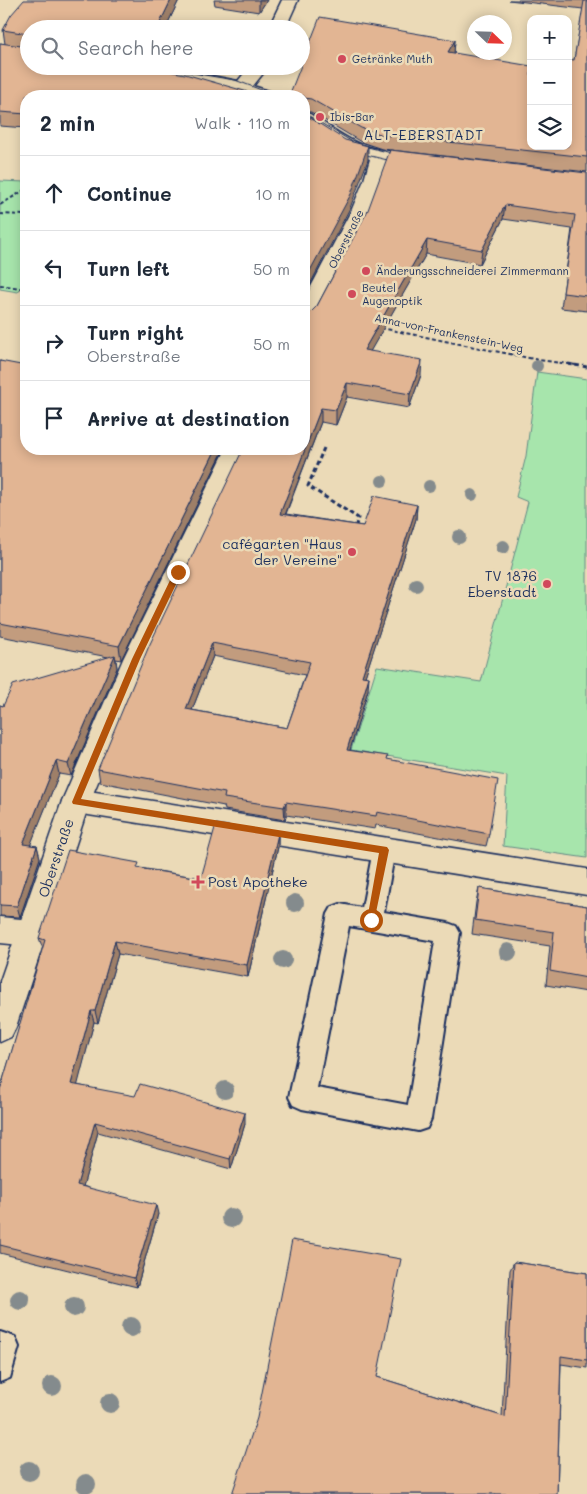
<!DOCTYPE html>
<meta charset="utf-8">
<style>
body{margin:0;font-family:Mali,sans-serif;background:#f6f6f7;color:#1f2937}
.controls{position:absolute;right:15px;top:15px;display:grid;overflow:hidden;border-radius:10px;box-shadow:0 2px 12px #0003}
.controls button{width:45px;height:45px;display:grid;place-items:center;padding:0;border:0;border-bottom:1px solid #e0e1e3;background:#fff;color:#1f2937;font:25px sans-serif}
.compass{position:absolute;left:467px;top:15px;width:45px;height:45px;border-radius:50%;background:#fff;box-shadow:0 2px 12px #0003;rotate:113deg}
.stop{position:absolute;width:15px;height:15px;margin:-11px;border:4px solid #b45309;border-radius:50%;background:#fff}
.stop.end{background:#b45309;border-color:#fff;box-shadow:0 1px 5px #0008}
.list{margin:0;padding:0;list-style:none}
h2{display:flex;justify-content:space-between;align-items:center;height:65px;margin:0;padding:0 20px;font-size:21px}
h2 small{font-size:16px;font-weight:400;color:#747a83}
.list li{display:grid;grid-template-columns:32px 1fr auto;gap:15px;align-items:center;box-sizing:border-box;height:75px;padding:0 20px;border-top:1px solid #e0e1e3}
.list b{display:block;font-size:19px;white-space:nowrap}
.list p{margin:0;font-size:16px;white-space:nowrap;color:#747a83}
.list em{font-size:16px;font-style:normal;color:#747a83}
.icon{flex:none;width:28px;height:28px;fill:none;stroke:currentColor;stroke-width:2;stroke-linecap:round;stroke-linejoin:round}
.map{position:relative;flex:none;width:587px;height:1494px;overflow:hidden}
.search{position:absolute;background:#fff;box-shadow:0 2px 12px #0003;left:20px;top:20px;width:290px;height:55px;display:flex;align-items:center;gap:12px;box-sizing:border-box;padding:0 18px;border-radius:28px;color:#747a83;font-size:19px}
.panel{position:absolute;background:#fff;box-shadow:0 2px 12px #0003;left:20px;top:90px;width:290px;height:365px;border-radius:20px}
.map>svg:first-child{display:block}
.green{fill:#a7e5ac;stroke:#618a85}
.lines{fill:none;stroke-linecap:round;stroke-linejoin:round}
.lane-casing{stroke:#1b2f5e;stroke-width:4}
.street-casing{stroke:#1b2f5e;stroke-width:3}
.secondary-casing{stroke:#1b2f5e;stroke-width:3}
.path-far1{stroke:#1b2f5e;stroke-width:2;stroke-dasharray:4 2.5;stroke-linecap:butt}
.path{stroke:#1b2f5e;stroke-width:3;stroke-dasharray:4.5 3;stroke-linecap:butt}
.lane{fill:#ebdab7;fill-rule:evenodd}
.street{fill:#ebdab7;fill-rule:evenodd}
.secondary{fill:#ebdab7;fill-rule:evenodd}
.tram{stroke:#1b2f5e;stroke-width:1}
.tree{fill:#848b8d}
.wall{fill:#c29c7e;stroke:#1b2f5e;fill-rule:evenodd}
.shaded-wall{fill:#9e7f67;stroke:#1b2f5e}
.building{fill:#e2b593;stroke:#1b2f5e;fill-rule:evenodd}
.route{fill:#b45309}
.poi-dot{fill:#d1495b;stroke:#ebdab7;stroke-width:2}
.labels{text-anchor:middle;stroke-width:5;stroke-linejoin:round;paint-order:stroke}
.far-poi-label{font-size:11px;fill:#1b2f5e;stroke:#ebdab7;text-anchor:start}
.far-street-label{font-size:11px;fill:#1b2f5e;stroke:#ebdab7}
.far-quarter-label{font-size:14px;letter-spacing:1px;fill:#1b2f5e;stroke:#ebdab7}
.poi-label{font-size:14px;fill:#1b2f5e;stroke:#ebdab7;text-anchor:end}
.street-label{font-size:14px;fill:#1b2f5e;stroke:#ebdab7}
</style>
<div class="map">
<svg width="587" height="1494" viewBox="0 0 587 1494">
<rect width="100%" height="100%" fill="#ebdab7"/>
<filter id="ink" filterUnits="userSpaceOnUse"><feTurbulence type="fractalNoise" baseFrequency=".02" numOctaves="2"/><feDisplacementMap in="SourceGraphic" scale="10" xChannelSelector="R" yChannelSelector="G"/><feConvolveMatrix kernelMatrix="1 2 1 2 8 2 1 2 1" color-interpolation-filters="sRGB"/></filter>
<g filter="url(#ink)">
<g class="green">
<polygon points="0,181 26,182 26,279 18,292 0,289"/>
<polygon points="537,372 587,379 587,858 503,846 507,776 351,750 377,666 481,682 528,502 516,497 526,456"/>
</g>
<g class="lines">
<g class="lane-casing">
<g id="lane">
<path d="M 384,841 L 392,843 L 395,850 L 384,912 L 448,923 L 456,926 L 460,933 L 431,1119 L 427,1128 L 418,1131 L 302,1109 L 293,1105 L 289,1097 L 328,914 L 332,907 L 340,904 L 362,908 L 373,850 L 376,843 ZM 349,926 L 435,941 L 408,1105 L 317,1088 Z"/>
<polygon points="0,1332 15,1337 19,1347 10,1378 0,1382"/>
</g>
</g>
<g class="street-casing">
<g id="street">
<polygon points="76,789 587,869 587,895 76,813 66,809 62,801 66,793"/>
<polygon points="0,917 31,920 42,924 46,933 42,942 31,946 0,943"/>
</g>
</g>
<g class="secondary-casing">
<g id="secondary">
<polygon points="282,0 298,0 285,29 268,29"/>
<polygon points="112,66 161,66 238,81 250,66 269,66 253,86 272,92 275,96 250,96 195,82 121,71 115,70"/>
<path d="M 304,113 L 310,114 C 326,124 344,138 362,145 C 385,153 408,152 432,158 L 434,162 L 432,166 L 425,168 L 388,163 C 375,217 340,270 315,319 L 311,324 L 304,325 L 304,300 L 352,209 L 364,180 L 370,159 L 346,152 L 304,126 Z"/>
<polygon points="226,449 250,449 149,659 90,801 16,1027 11,1037 0,1042 0,981 62,801 123,659"/>
</g>
</g>
<g class="path-far1">
<polyline points="0,205 26,189"/>
<polyline points="0,214 26,215"/>
<polyline points="0,285 26,289 26,293"/>
<polyline points="381,328 539,360 576,365"/>
</g>
<g class="path">
<polyline points="568,364 587,367"/>
<polyline points="324,448 308,486 358,518 355,528"/>
</g>
<use href="#lane" class="lane"/>
<use href="#street" class="street"/>
<use href="#secondary" class="secondary"/>
<g class="tram">
<polyline points="149,66 235,80 277,96"/>
<polyline points="304,113 356,144 403,156"/>
<polyline points="354,152 400,163"/>
</g>
</g>
<g class="tree">
<circle cx="537" cy="366" r="6"/>
<circle cx="382" cy="481" r="6"/>
<circle cx="429" cy="486" r="6"/>
<circle cx="472" cy="495" r="6"/>
<circle cx="459" cy="537" r="7"/>
<circle cx="503" cy="547" r="7"/>
<circle cx="416" cy="585" r="7"/>
<circle cx="295" cy="903" r="9"/>
<circle cx="508" cy="952" r="9"/>
<circle cx="283" cy="960" r="9"/>
<circle cx="225" cy="1090" r="9"/>
<circle cx="231" cy="1218" r="10"/>
<circle cx="20" cy="1300" r="10"/>
<circle cx="74" cy="1307" r="10"/>
<circle cx="131" cy="1327" r="10"/>
<circle cx="52" cy="1386" r="10"/>
<circle cx="110" cy="1403" r="10"/>
<circle cx="29" cy="1471" r="10"/>
<circle cx="86" cy="1484" r="10"/>
</g>
<g class="wall">
<polygon points="179,0 165,29 29,29 29,66 26,96 26,128 0,126 0,43 5,44 3,30"/>
<polygon points="214,0 267,0 259,12 215,5"/>
<polygon points="509,0 587,0 587,172 382,149 361,142 311,112 304,112 304,96 455,40 454,53 531,146 574,60 583,9"/>
<path d="M 587,173 L 587,311 L 561,308 L 572,229 L 503,219 L 480,264 L 426,254 L 370,351 L 421,375 L 409,408 L 347,397 L 336,425 L 321,422 L 286,514 L 363,526 L 417,505 L 416,519 L 365,676 L 368,690 L 350,750 L 387,759 L 489,834 L 486,846 L 376,825 L 375,829 L 286,815 L 285,820 L 225,810 L 224,806 L 100,782 L 98,769 L 311,312 L 317,306 L 368,210 ZM 213,656 L 305,675 L 287,728 L 192,710 Z"/>
<polygon points="0,361 224,449 121,660 116,659 117,668 71,776 59,774 30,845 37,846 40,858 20,917 0,916 0,705 3,706 108,657 0,636"/>
<polygon points="278,834 278,847 248,977 118,954 98,1023 94,1022 77,1085 245,1124 231,1169 98,1132 83,1186 158,1214 137,1287 0,1253 0,1090 43,949 39,938 140,868 201,878"/>
<polygon points="479,888 587,906 587,992 546,985 550,946 472,934 476,902"/>
<polygon points="514,1262 587,1273 587,1368 561,1364 557,1494 232,1494 377,1377 502,1416 510,1270"/>
</g>
<g class="shaded-wall">
<polygon points="171,0 179,0 165,29 157,29"/>
<polygon points="259,0 267,0 259,12"/>
<polygon points="455,40 454,54 448,52"/>
<polygon points="368,146 368,160 350,208 304,296 304,282"/>
<polygon points="505,205 503,219 480,264 482,250"/>
<polygon points="427,240 426,254 363,364 364,350"/>
<polygon points="422,360 421,375 409,408 410,394"/>
<polygon points="347,383 347,397 336,425 336,410"/>
<polygon points="321,408 321,422 280,528 280,514"/>
<polygon points="216,449 224,449 121,660 119,646"/>
<polygon points="417,505 416,519 361,689 362,676"/>
<polygon points="212,643 213,656 187,723 186,709"/>
<polygon points="115,655 117,668 71,776 68,764"/>
<polygon points="369,677 368,690 346,763 347,750"/>
<polygon points="56,761 59,774 26,856 23,844"/>
<polygon points="286,802 286,815 285,820 284,807"/>
<polygon points="278,834 278,847 248,977 247,965"/>
<polygon points="37,846 40,858 20,917 17,906"/>
<polygon points="115,941 118,954 98,1023 95,1011"/>
<polygon points="91,1011 94,1022 75,1095 71,1084"/>
<polygon points="245,1113 245,1124 231,1169 230,1159"/>
<polygon points="95,1122 98,1132 81,1194 77,1185"/>
<polygon points="156,1205 158,1214 137,1287 134,1278"/>
</g>
<g class="building">
<polygon points="24,0 171,0 157,29 29,29 29,66 140,66 185,74 262,96 26,96 26,114 0,112 0,43 28,47 28,34 3,30 11,15"/>
<polygon points="584,1 587,1 587,157 383,135 361,128 311,99 304,98 304,96 289,96 320,17 455,40 448,52 531,66 531,146 568,146 568,59 574,60"/>
<polygon points="304,114 345,140 368,146 351,194 304,282"/>
<path d="M 390,150 L 587,173 L 587,296 L 563,293 L 575,215 L 505,205 L 482,250 L 427,240 L 364,350 L 422,360 L 410,394 L 347,383 L 336,410 L 321,408 L 280,514 L 363,526 L 374,496 L 417,505 L 362,676 L 369,677 L 347,750 L 388,756 L 387,759 L 498,780 L 489,834 L 377,812 L 376,816 L 286,802 L 284,807 L 224,798 L 225,793 L 98,769 L 149,646 L 243,449 L 304,449 L 304,312 L 311,312 L 317,306 L 368,210 ZM 212,643 L 310,662 L 287,728 L 186,709 Z"/>
<polygon points="0,361 26,366 26,449 216,449 119,646 0,623"/>
<polygon points="115,655 68,764 56,761 23,844 37,846 17,906 0,905 0,705 3,706 13,685"/>
<polygon points="216,824 278,834 247,965 115,941 95,1011 91,1011 71,1084 135,1096 140,1084 245,1113 230,1159 95,1122 77,1185 156,1205 134,1278 0,1245 0,1090 45,940 39,938 68,850 139,863 137,868 201,878"/>
<polygon points="479,888 587,906 587,978 550,971 554,932 475,920"/>
<polygon points="292,1240 401,1259 377,1377 505,1417 514,1262 587,1273 587,1360 561,1356 557,1494 232,1494 257,1418"/>
</g>
</g>
<polygon class="route" points="178,569 182,572 140,659 81,799 387,847 389,850 374,922 371,923 367,920 379,853 73,804 72,802 132,659 174,572"/>
<g class="poi-dot">
<circle cx="342" cy="59" r="5"/>
<circle cx="320" cy="117" r="5"/>
<circle cx="366" cy="271" r="5"/>
<circle cx="352" cy="294" r="5"/>
<circle cx="352" cy="552" r="5"/>
<circle cx="547" cy="584" r="5"/>
<path d="M195.5 874.5h5v5h5v5h-5v5h-5v-5h-5v-5h5z"/>
</g>
<g class="labels">
<g class="far-poi-label">
<text x="352" y="63">Getränke Muth</text>
<text x="330" y="121">Ibis-Bar</text>
<text x="376" y="275">Änderungsschneiderei Zimmermann</text>
<text x="362" y="292">Beutel<tspan x="362" dy="13">Augenoptik</tspan></text>
</g>
<g class="far-street-label">
<text transform="translate(346 239) rotate(-63)" y="4">Oberstraße</text>
<text transform="translate(449 333) rotate(12)" y="4">Anna-von-Frankenstein-Weg</text>
</g>
<g class="far-quarter-label">
<text x="424" y="140">ALT-EBERSTADT</text>
</g>
<g class="poi-label">
<text x="342" y="549">cafégarten "Haus<tspan x="342" dy="16">der Vereine"</tspan></text>
<text x="537" y="581">TV 1876<tspan x="537" dy="16">Eberstadt</tspan></text>
<text x="208" y="887" text-anchor="start">Post Apotheke</text>
</g>
<g class="street-label">
<text transform="translate(56 858) rotate(-71)" y="5">Oberstraße</text>
</g>
</g>
</svg>
<div class="controls">
<button>+</button>
<button>−</button>
<button><svg class="icon" aria-label="layers" viewBox="0 0 24 24"><path d="M12 4l9 5-9 5-9-5zM3 14l9 5 9-5"/></svg></button>
</div>
<svg class="compass" viewBox="-18 -18 36 36"><path d="M0-13l5 13h-10z" fill="#e53935"/><path d="M0 13l5-13h-10z" fill="#747a83"/></svg>
<div class="stop" style="left:371px;top:920px"></div>
<div class="stop end" style="left:178px;top:572px"></div>
<div class="search"><svg class="icon" aria-label="search" viewBox="0 0 24 24"><circle cx="10" cy="10" r="6"/><path d="M15 15l6 6"/></svg>Search here</div>
<section class="panel">
<h2>2 min<small>Walk · 110 m</small></h2>
<ul class="list">
<li><svg class="icon" aria-label="ahead" viewBox="0 0 24 24"><path d="M12 20V5M6 11l6-6 6 6"/></svg><div><b>Continue</b></div><em>10 m</em></li>
<li><svg class="icon" aria-label="left" viewBox="0 0 24 24"><path d="M17 20v-9H6M10 6l-5 5 5 5"/></svg><div><b>Turn left</b></div><em>50 m</em></li>
<li><svg class="icon" aria-label="right" viewBox="0 0 24 24"><path d="M7 20v-9h11M14 6l5 5-5 5"/></svg><div><b>Turn right</b><p>Oberstraße</p></div><em>50 m</em></li>
<li><svg class="icon" aria-label="arrive" viewBox="0 0 24 24"><path d="M6 21V4h12l-3 4 3 4H6"/></svg><div><b>Arrive at destination</b></div></li>
</ul>
</section>
</div>
